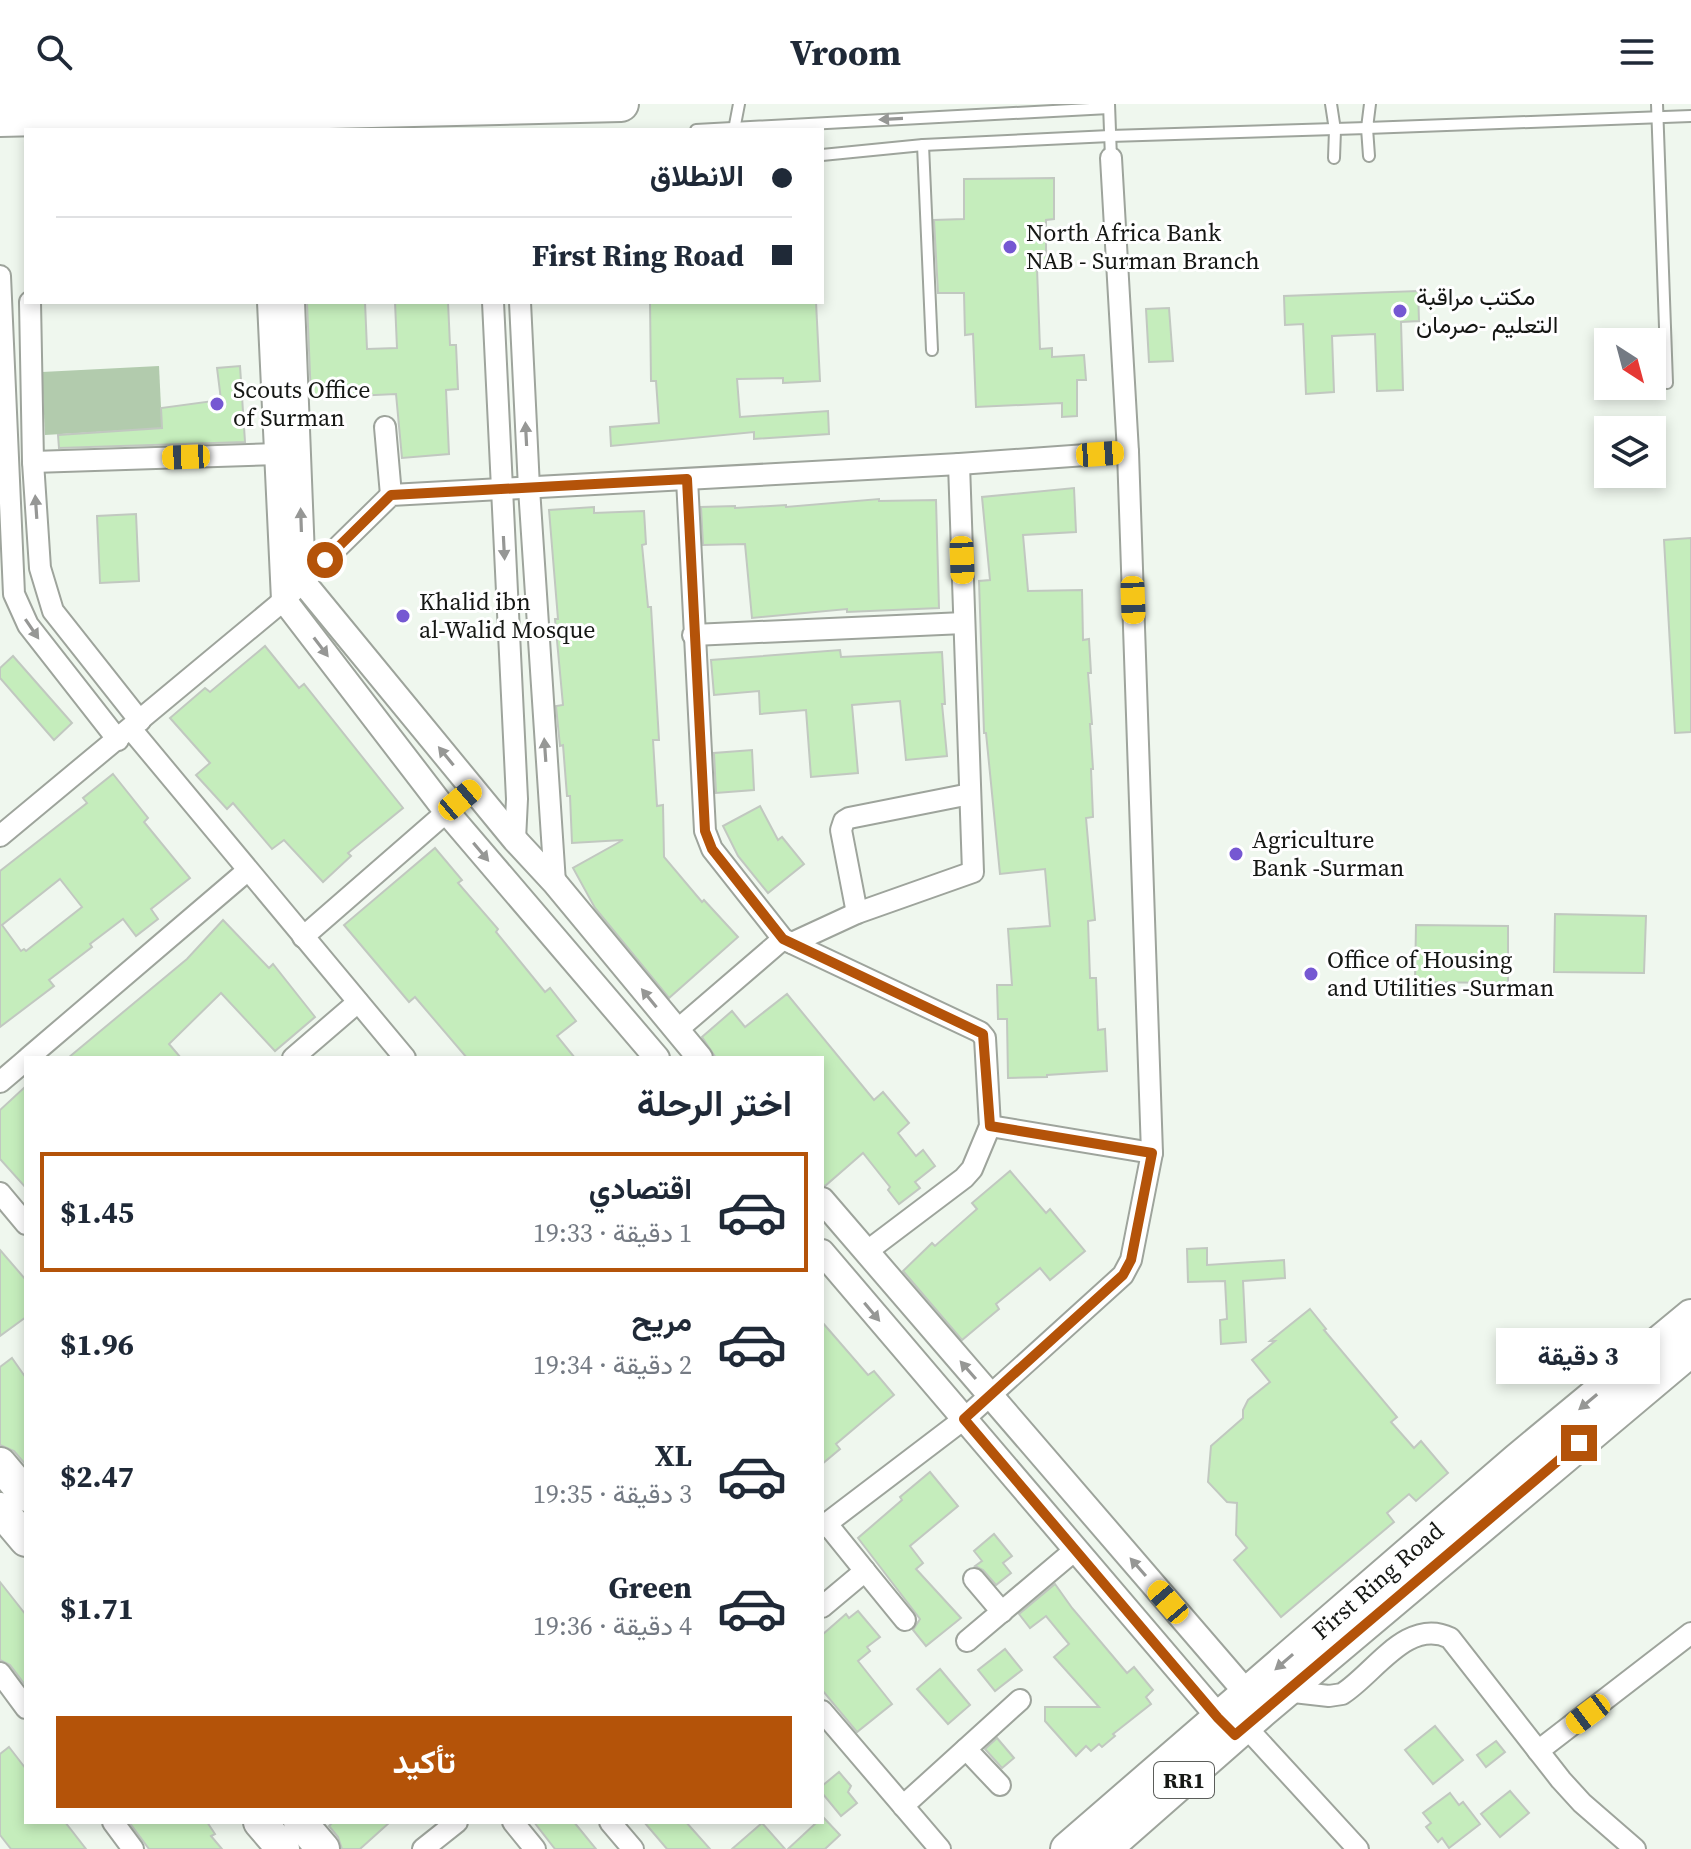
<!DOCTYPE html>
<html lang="ar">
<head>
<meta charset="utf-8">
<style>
  body { margin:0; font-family:"Source Serif 4",Vazirmatn,serif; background:#f2f2f3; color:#1f2937; direction:rtl; height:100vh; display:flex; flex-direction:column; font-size:30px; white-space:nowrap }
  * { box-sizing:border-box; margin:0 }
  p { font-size:26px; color:#747a83 }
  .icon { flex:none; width:44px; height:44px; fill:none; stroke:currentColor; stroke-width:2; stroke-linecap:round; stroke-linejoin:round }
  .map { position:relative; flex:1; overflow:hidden; direction:ltr }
  .drawer { position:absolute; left:24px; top:952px; width:800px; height:768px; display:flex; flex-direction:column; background:#fff; border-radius:0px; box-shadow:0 4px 12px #0003; direction:rtl }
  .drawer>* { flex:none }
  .banner { position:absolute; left:24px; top:24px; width:800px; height:176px; border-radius:0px; box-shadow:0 4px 12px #0003; direction:rtl; display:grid; align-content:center; height:176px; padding:0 32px; background:#fff }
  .needle { width:52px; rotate:144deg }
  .tools { position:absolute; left:1594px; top:224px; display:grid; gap:16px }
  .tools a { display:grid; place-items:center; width:72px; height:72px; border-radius:0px; background:#fff; box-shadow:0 4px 12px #0003; font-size:40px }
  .end { position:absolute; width:36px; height:36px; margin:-18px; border:10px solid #b45309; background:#fff; box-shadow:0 0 0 4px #fff }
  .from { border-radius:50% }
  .bubble { position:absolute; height:56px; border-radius:0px; background:#fff; box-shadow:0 4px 12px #0003; font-size:26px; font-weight:700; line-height:56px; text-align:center; direction:rtl }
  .car { position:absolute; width:24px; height:48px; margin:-24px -12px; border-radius:10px; box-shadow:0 0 6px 2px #0007; background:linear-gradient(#f5c518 24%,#345 0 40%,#f5c518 0 76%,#345 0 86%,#f5c518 0) }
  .banner b { display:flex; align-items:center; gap:28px; height:76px; font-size:30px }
  .banner b+b { border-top:2px solid #e0e1e3 }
  .banner i { width:20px; height:20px; background:#1f2937 }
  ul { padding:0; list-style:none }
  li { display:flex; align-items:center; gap:24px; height:120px; margin:0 16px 12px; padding:0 16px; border:4px solid transparent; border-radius:0px }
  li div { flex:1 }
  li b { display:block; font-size:30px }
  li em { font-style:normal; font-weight:700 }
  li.on { border-color:#b45309 }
  li>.icon { width:72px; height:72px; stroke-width:1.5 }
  h2 { padding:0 32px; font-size:36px; line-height:96px }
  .button { display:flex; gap:16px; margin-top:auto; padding:16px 32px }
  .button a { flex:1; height:92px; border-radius:0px; background:#b45309; color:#fff; font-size:32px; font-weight:700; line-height:92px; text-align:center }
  header { display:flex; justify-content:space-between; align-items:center; height:104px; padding:0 32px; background:#fff; font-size:36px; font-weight:700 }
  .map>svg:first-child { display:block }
</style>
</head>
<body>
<header><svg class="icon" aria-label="menu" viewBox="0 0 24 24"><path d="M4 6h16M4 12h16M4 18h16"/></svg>Vroom<svg class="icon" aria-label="search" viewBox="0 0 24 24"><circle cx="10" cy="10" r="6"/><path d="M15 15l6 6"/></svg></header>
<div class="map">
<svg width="1691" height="1745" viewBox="0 0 1691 1745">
  <rect width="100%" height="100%" fill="#eff7ee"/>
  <polygon fill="#b2cbad" points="159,262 162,324 45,331 42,268"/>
  <g fill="#c5edbc" stroke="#c1c8c0" stroke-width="2" fill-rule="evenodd">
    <polygon points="1054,74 1054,115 1046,116 1046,164 1037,164 1040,245 1052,244 1052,253 1084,251 1086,276 1077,276 1077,312 1062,313 1062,299 976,303 973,230 965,231 964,189 938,189 934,116 964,115 964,75"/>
    <polygon points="1418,187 1419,217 1401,218 1403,286 1377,287 1375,230 1332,232 1334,288 1306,290 1303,220 1285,221 1284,192"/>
    <polygon points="307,198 365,198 367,245 397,244 395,198 448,198 450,241 456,241 458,285 446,286 449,350 402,354 396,290 311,294"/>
    <polygon points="650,198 816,198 820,277 783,279 783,274 737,275 740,313 828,307 829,330 754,335 754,328 611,342 610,323 659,319 656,277 651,277"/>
    <polygon points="1169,204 1173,257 1149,258 1146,205"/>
    <polygon points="240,262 245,338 59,344 58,331 162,324 161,304 221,296 217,264"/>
    <polygon points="1074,384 1076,428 1023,431 1028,487 1082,486 1083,536 1089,535 1091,569 1088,569 1092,620 1090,620 1093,665 1091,665 1093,713 1086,714 1095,816 1088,817 1090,874 1096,874 1098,926 1105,925 1107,967 1047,971 1047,973 1008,974 1007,915 998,915 997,881 1012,881 1008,825 1050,822 1045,765 1000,770 986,629 984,629 979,477 990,476 982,393"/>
    <polygon points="879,395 879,397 936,396 939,504 847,508 847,505 752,514 745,440 703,441 701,403 735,402 735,404 786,401 786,403"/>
    <polygon points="594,403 594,409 644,407 646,440 642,441 648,503 651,503 659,636 653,636 657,702 663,701 664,753 702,798 704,796 738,833 669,894 595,804 573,764 623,736 572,739 570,692 567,692 563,641 560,642 556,602 563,601 555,515 558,515 549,406"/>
    <polygon points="136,410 139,477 100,479 97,412"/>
    <polygon points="1691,434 1691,628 1675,629 1664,436"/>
    <polygon points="265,542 299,584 304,580 403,704 348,749 351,752 323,778 284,736 272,745 233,699 227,705 196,671 210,659 170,614 205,584 210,588"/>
    <polygon points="840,546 841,553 942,548 945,600 942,600 947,652 906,656 900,597 852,601 858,669 811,673 806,606 760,610 759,587 714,591 711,556"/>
    <polygon points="13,552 72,619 54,636 0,574 0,564"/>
    <polygon points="752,646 754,686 716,689 714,649"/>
    <path d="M113,670L148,714L144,718L190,774L151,805L158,815L136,832L123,815L90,840L92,843L49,876L54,882L0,923V767L87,699L83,694ZM60,775L82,803L26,847L24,845L21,847L2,821Z"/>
    <polygon points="760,702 778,736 782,733 804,760 768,789 738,752 723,722"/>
    <polygon points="435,744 462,776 458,779 498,825 496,828 545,888 550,884 576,917 557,932 575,954 467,954 415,893 409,898 344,821"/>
    <polygon points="1555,810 1646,812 1644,869 1554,868"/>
    <polygon points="223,816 269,864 273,860 315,913 275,947 221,889 169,940 181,954 68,954 187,855"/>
    <polygon points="1416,821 1508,822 1508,879 1415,878"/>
    <polygon points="787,890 874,996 883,988 909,1019 898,1029 916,1052 923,1046 935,1062 915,1078 920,1084 899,1100 888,1086 890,1083 863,1049 825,1082 822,1081 822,954 716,954 702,933 732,907 745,923"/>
    <polygon points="26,982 26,1084 0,1055 0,1006"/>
    <polygon points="1010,1067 1046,1109 1050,1105 1085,1147 1050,1176 1040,1164 996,1200 999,1205 962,1236 903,1167 932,1139 935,1142 977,1105 972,1099"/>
    <polygon points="1207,1144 1207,1161 1284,1156 1285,1174 1243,1177 1246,1238 1221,1240 1220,1216 1227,1215 1225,1177 1188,1178 1187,1145"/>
    <polygon points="0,1146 26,1176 26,1213 0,1232"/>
    <polygon points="1310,1205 1326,1225 1324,1226 1397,1313 1391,1318 1414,1344 1421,1337 1448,1369 1416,1397 1409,1390 1387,1409 1394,1418 1281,1513 1234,1456 1247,1444 1236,1431 1237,1399 1227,1398 1208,1378 1211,1342 1243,1314 1243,1306 1248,1296 1270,1278 1252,1256 1275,1237 1270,1237"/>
    <polygon points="822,1218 868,1271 874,1267 894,1291 836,1340 840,1345 822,1360"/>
    <polygon points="12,1254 26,1274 26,1361 14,1347 0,1341 0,1263"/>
    <polygon points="930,1368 958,1402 910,1442 923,1459 916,1465 961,1514 926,1542 913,1526 920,1515 858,1434 902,1396 900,1393"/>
    <polygon points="994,1430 1012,1452 1003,1459 1011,1469 996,1481 983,1466 975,1462 982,1457 974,1447"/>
    <polygon points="0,1478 26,1511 26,1582 10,1561 0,1556"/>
    <polygon points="1055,1480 1072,1504 1127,1569 1134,1563 1153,1586 1146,1593 1151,1600 1113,1630 1115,1632 1102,1643 1099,1640 1091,1647 1086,1642 1076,1652 1045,1617 1045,1603 1099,1603 1054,1553 1069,1540 1046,1512 1030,1524 1019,1510"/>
    <polygon points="858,1507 880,1533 867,1543 870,1547 858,1557 892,1600 857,1628 822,1586 822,1531 846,1510 849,1514"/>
    <polygon points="1005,1545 1022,1566 995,1587 978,1566"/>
    <polygon points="940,1565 970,1601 948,1620 917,1585"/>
    <polygon points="1435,1622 1463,1656 1433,1680 1405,1646"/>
    <polygon points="997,1634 1014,1654 1002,1664 985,1645"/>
    <polygon points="1496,1637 1505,1648 1486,1663 1477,1651"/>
    <polygon points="9,1643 26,1665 26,1718 65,1718 86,1745 11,1745 0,1731 0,1650"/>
    <polygon points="839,1668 851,1682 848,1688 857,1699 841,1712 822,1689 822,1682"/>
    <polygon points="1510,1687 1529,1709 1500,1733 1481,1710"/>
    <polygon points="1450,1689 1459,1701 1463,1698 1480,1720 1449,1744 1442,1734 1438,1738 1426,1723 1431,1719 1423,1709"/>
    <polygon points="823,1713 840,1731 825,1745 788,1745 817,1718 822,1718"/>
    <polygon points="129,1718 207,1718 215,1730 211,1732 222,1745 149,1745"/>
    <polygon points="333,1718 390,1718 360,1745 342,1745 338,1733 329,1722"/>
    <polygon points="534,1718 574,1718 596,1745 555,1745"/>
    <polygon points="644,1718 686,1718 710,1745 667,1745"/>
    <polygon points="762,1719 785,1745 732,1745"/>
  </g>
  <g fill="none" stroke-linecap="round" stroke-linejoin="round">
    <defs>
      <g id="service">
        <polyline points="1109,0 1111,54"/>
        <polyline points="1331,0 1335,26 1334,54"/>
        <polyline points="1370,0 1367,24 1691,12"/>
        <polyline points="1657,0 1667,279"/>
        <polyline points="696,26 1109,4"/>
        <polyline points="734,26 739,0"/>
        <polyline points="923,41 932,246"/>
        <polyline points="822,51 923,41 1110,32 1367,24 1369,52"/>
      </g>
      <g id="minor">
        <polyline points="0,172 14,490 28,521 118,636"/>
        <polyline points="30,198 33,358 40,464 53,507 140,617"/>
        <polyline points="493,198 517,695 515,736"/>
        <polyline points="520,198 529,384 555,779"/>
        <polyline points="385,323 391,391"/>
        <polyline points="33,358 278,350"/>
        <polyline points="687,375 705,727 712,745 783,835 980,928 985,934 990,1022 972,1065 964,1074 866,1148"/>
        <polyline points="693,531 964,519"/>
        <polyline points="131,625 405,954"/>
        <polyline points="0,732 284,496 391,391 959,360 1128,348"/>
        <polyline points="857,809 841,726 844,717 849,714 970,690"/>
        <polyline points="303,833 473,685"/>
        <polyline points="792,839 857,809 973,768 959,360"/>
        <polyline points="676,927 783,835"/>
        <polyline points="28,954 247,767"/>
        <polyline points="293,954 358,898"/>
        <polyline points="0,978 26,956"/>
        <polyline points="990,1022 1152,1049"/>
        <polyline points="0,1089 26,1120"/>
        <polyline points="827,1420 865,1467"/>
        <polyline points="822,1423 964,1315 1123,1171 1131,1156 1152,1049 1128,348 1111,54"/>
        <polyline points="974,1475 1002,1508"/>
        <polyline points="822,1503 865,1467 905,1516"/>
        <polyline points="967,1537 1075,1446"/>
        <polyline points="0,1569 26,1604"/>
        <path d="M1285,1587L1329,1592L1342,1590C1374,1570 1407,1513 1450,1534L1561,1676L1582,1699L1635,1745"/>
        <polyline points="822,1607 940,1745"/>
        <polyline points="1245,1622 1358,1745"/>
        <polyline points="966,1645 1000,1681"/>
        <polyline points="1538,1647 1691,1529"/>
        <polyline points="903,1702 1020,1596"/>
        <polyline points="113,1718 133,1745"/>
        <polyline points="513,1718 535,1745"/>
        <polyline points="610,1718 633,1745"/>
        <polyline points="423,1745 457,1718"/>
      </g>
      <g id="tertiary">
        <polyline points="270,198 284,496 446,707 657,954"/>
        <polyline points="292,198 303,478 515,736 555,779 700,954"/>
        <polyline points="822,1096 1258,1602"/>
        <polyline points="822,1148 1228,1624"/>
      </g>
      <g id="primary">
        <polyline points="0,1360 26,1391"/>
        <polyline points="0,1405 26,1436"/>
        <polyline points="260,1718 283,1745"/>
        <polyline points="300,1718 323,1745"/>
        <polyline points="1067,1745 1517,1356 1691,1212"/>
        <polyline points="1105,1745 1262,1607 1691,1246"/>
      </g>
      <polyline id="trunk" points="0,15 621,0"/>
    </defs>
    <use href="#service" stroke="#9ea49c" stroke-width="14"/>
    <use href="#minor" stroke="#9ea49c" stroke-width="24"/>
    <use href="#tertiary" stroke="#9ea49c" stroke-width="28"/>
    <use href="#primary" stroke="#9ea49c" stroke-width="36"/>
    <use href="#trunk" stroke="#9ea49c" stroke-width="38"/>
    <use href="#service" stroke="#fff" stroke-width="10"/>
    <use href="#minor" stroke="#fff" stroke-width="20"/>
    <use href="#tertiary" stroke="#fff" stroke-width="24"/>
    <use href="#primary" stroke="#fff" stroke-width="32"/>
    <use href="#trunk" stroke="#fff" stroke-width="34"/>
  </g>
  <defs><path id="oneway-solid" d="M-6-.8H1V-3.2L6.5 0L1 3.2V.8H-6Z" transform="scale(2)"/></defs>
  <g fill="#969795">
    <use href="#oneway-solid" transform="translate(891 15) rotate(177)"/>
    <use href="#oneway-solid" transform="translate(526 330) rotate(-93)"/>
    <use href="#oneway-solid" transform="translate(36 403) rotate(-94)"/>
    <use href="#oneway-solid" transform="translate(301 416) rotate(-92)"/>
    <use href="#oneway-solid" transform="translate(504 444) rotate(87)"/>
    <use href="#oneway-solid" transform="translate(32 525) rotate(56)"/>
    <use href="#oneway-solid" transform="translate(321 543) rotate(53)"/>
    <use href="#oneway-solid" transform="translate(545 646) rotate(-94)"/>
    <use href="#oneway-solid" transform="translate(446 652) rotate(-129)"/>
    <use href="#oneway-solid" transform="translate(481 748) rotate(50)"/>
    <use href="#oneway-solid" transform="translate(649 894) rotate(-129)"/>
    <use href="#oneway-solid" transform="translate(872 1208) rotate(50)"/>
    <use href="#oneway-solid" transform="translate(968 1266) rotate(-131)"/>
    <use href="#oneway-solid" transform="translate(1588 1298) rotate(140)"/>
    <use href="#oneway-solid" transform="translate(1138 1463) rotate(-131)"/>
    <use href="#oneway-solid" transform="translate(1284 1558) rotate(139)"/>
  </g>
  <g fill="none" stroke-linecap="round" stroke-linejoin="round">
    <polyline stroke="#b45309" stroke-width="10" points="325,456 391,391 687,375 705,727 712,745 783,835 983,930 990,1022 1152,1049 1131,1156 1123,1171 964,1315 1218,1614 1235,1631 1579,1339"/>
  </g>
  <g fill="#7558d2" stroke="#fff" stroke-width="3">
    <circle cx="1010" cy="143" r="8"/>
    <circle cx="1400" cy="207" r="8"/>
    <circle cx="217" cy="300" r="8"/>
    <circle cx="403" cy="512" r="8"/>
    <circle cx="1236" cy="750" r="8"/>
    <circle cx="1311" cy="870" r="8"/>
  </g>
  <g text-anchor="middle" stroke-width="6" stroke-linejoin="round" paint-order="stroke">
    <rect fill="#fff" stroke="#5b5d5a" stroke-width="2" x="1154" y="1658" width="60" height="36" rx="6"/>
    <g font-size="22" font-weight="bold" fill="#151714">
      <text x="1184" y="1684">RR1</text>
    </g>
    <g font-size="24" fill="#151714" stroke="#fff" text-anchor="start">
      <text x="1026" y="137">North Africa Bank<tspan x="1026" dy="28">NAB - Surman Branch</tspan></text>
      <text x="1416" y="201">مكتب مراقبة<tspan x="1416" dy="28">التعليم -صرمان</tspan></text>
      <text x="233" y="294">Scouts Office<tspan x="233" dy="28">of Surman</tspan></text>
      <text x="419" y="506">Khalid ibn<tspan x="419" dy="28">al-Walid Mosque</tspan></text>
      <text x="1252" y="744">Agriculture<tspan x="1252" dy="28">Bank -Surman</tspan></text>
      <text x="1327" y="864">Office of Housing<tspan x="1327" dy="28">and Utilities -Surman</tspan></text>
    </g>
    <g font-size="24" fill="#151714" stroke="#fff">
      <text transform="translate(1378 1477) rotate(-41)" y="8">First Ring Road</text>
    </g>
  </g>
</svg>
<div class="tools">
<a><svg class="needle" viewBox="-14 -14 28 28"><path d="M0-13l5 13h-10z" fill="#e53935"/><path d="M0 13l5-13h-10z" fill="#747a83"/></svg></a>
<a><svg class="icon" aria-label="layers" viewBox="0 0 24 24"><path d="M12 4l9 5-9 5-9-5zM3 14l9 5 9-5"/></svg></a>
</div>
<i class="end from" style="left:325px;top:456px"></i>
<i class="end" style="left:1579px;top:1339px"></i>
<div class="bubble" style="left:1496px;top:1224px;width:164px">3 دقيقة</div>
<i class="car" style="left:1100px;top:350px;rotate:86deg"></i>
<i class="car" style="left:186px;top:353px;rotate:268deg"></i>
<i class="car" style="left:962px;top:456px;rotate:178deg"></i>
<i class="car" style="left:1133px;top:496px;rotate:178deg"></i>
<i class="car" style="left:460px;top:696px;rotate:50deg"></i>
<i class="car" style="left:1168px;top:1498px;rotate:319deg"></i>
<i class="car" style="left:1588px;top:1610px;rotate:233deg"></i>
<div class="banner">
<b><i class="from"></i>الانطلاق</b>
<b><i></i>First Ring Road</b>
</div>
<section class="drawer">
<h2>اختر الرحلة</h2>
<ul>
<li class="on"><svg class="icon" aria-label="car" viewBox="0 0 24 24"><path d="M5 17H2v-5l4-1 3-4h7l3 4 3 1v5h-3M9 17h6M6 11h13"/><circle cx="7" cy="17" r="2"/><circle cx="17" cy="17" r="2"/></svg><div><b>اقتصادي</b><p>1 دقيقة · 19:33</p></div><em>$1.45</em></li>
<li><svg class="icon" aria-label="car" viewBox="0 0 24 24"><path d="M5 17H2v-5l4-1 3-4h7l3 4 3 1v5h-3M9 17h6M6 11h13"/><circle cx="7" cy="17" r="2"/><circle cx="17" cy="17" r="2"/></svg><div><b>مريح</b><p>2 دقيقة · 19:34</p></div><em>$1.96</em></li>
<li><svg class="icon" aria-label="car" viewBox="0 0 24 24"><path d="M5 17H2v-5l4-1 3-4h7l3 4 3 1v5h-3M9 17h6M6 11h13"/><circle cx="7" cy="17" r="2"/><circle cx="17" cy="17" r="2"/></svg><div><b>XL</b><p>3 دقيقة · 19:35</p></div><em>$2.47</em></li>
<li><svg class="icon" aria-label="car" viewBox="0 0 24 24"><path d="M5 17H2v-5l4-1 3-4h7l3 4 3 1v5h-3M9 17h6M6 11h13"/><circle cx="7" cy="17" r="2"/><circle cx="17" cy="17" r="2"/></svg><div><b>Green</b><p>4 دقيقة · 19:36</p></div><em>$1.71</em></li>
</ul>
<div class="button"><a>تأكيد</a></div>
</section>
</div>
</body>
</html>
